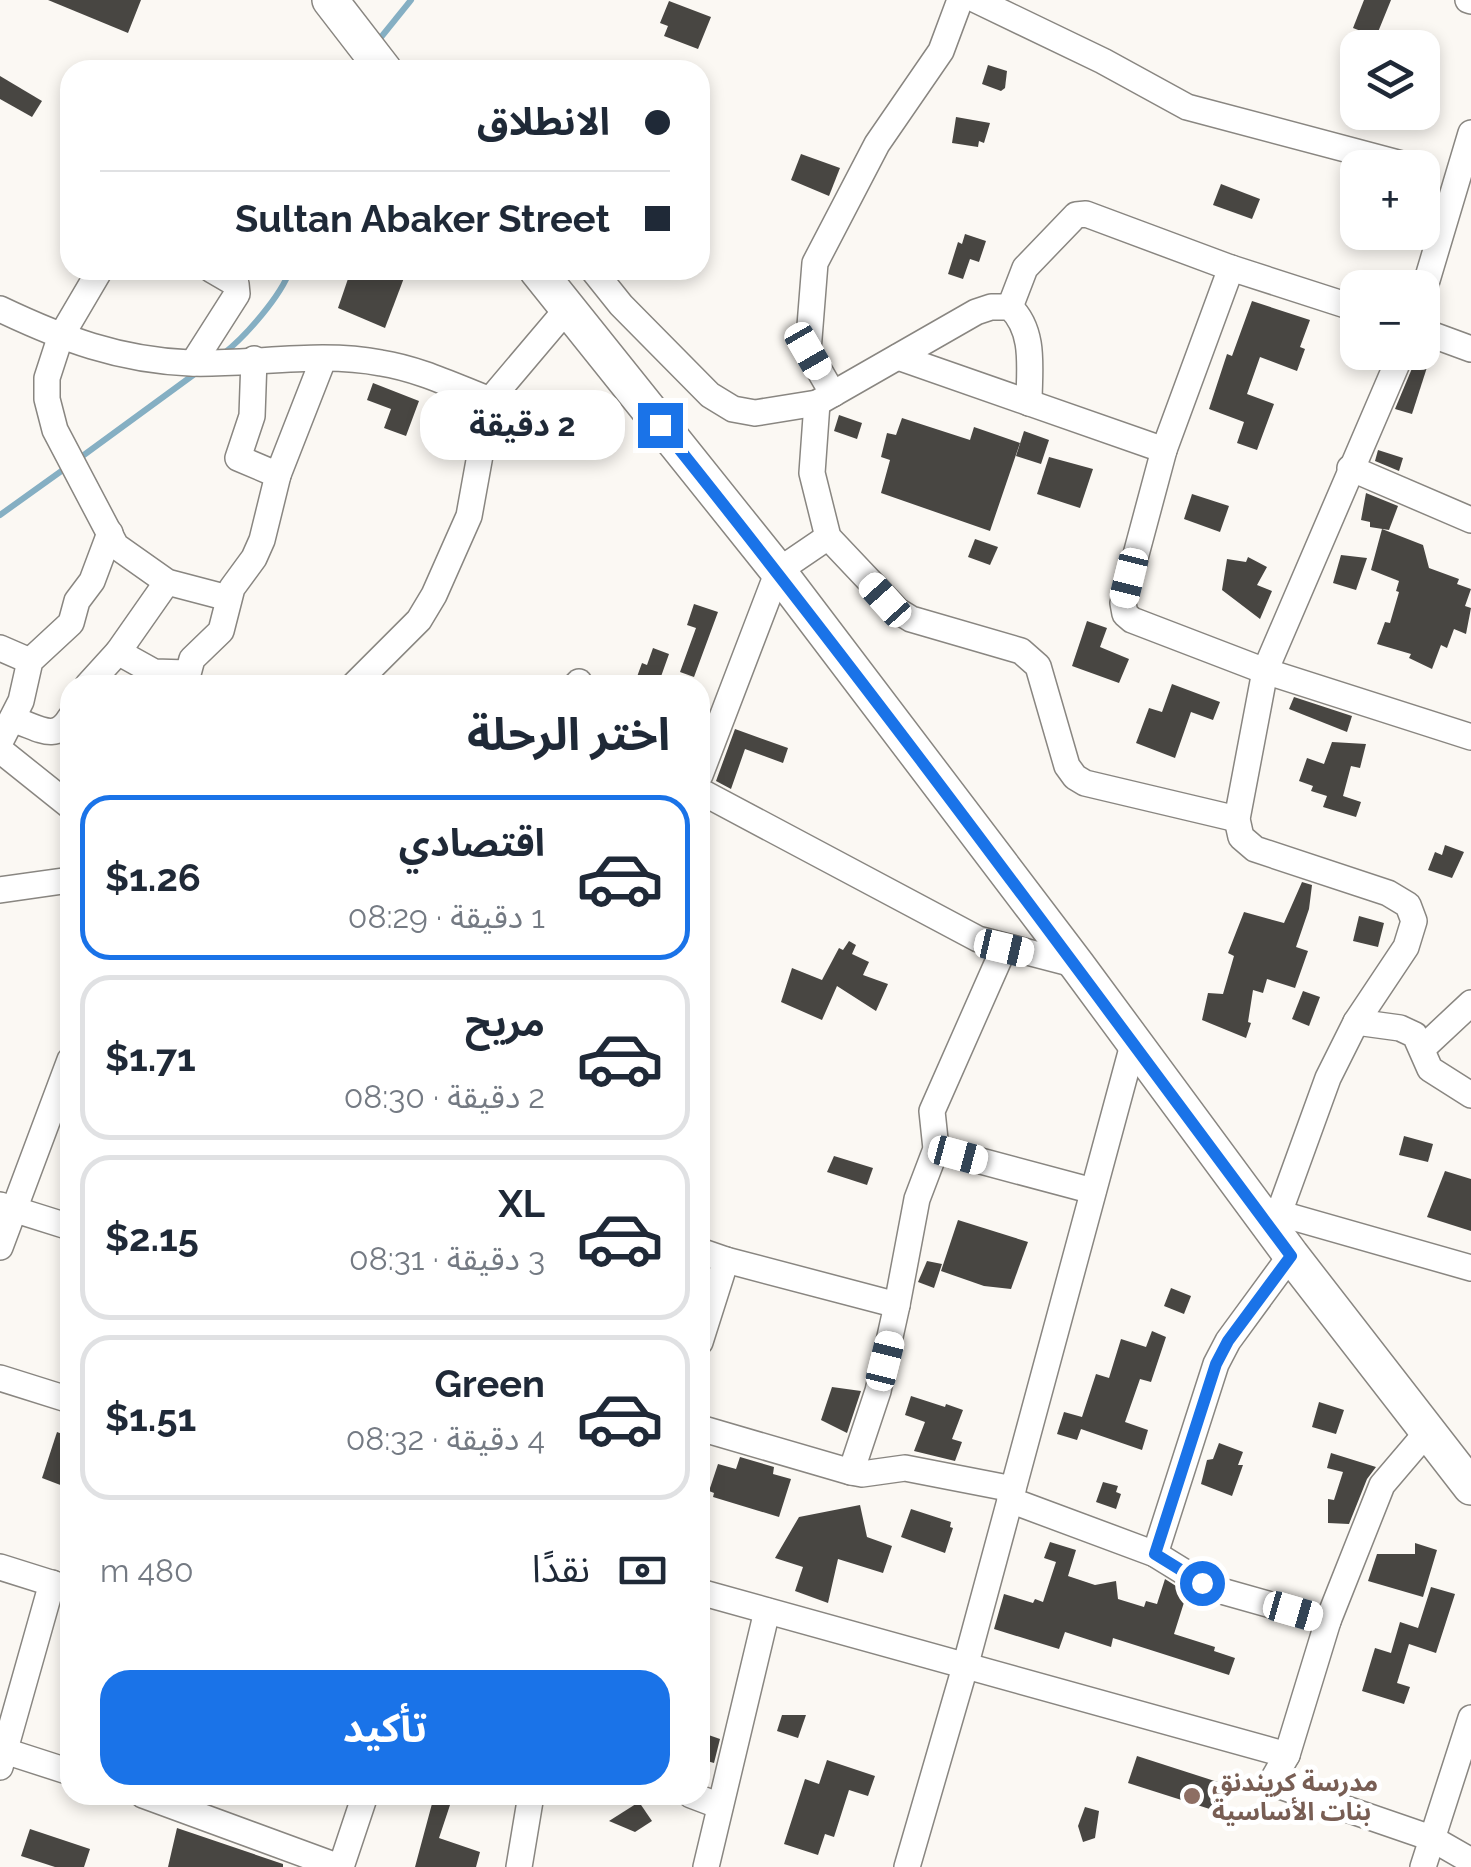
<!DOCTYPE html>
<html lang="ar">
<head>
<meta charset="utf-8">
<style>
  body { margin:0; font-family:Raleway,"Noto Sans Arabic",sans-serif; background:#f2f2f3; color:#1f2937; direction:rtl; height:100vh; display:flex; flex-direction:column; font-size:38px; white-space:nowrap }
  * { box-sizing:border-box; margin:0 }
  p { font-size:32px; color:#747a83 }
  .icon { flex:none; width:55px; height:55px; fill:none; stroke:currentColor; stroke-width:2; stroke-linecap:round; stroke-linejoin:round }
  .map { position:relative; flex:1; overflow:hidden; direction:ltr }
  .panel { position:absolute; left:60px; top:675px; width:650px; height:1130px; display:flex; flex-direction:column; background:#fff; border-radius:30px; box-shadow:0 5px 15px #0003; direction:rtl }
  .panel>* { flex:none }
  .top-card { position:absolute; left:60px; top:60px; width:650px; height:220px; border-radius:30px; box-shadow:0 5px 15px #0003; direction:rtl; display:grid; align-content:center; height:220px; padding:0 40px; background:#fff }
  .buttons { position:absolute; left:1340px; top:30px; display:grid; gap:20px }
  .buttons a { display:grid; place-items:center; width:100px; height:100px; border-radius:20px; background:#fff; box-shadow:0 5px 15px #0003; font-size:50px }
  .end { position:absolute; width:45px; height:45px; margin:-22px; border:12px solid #1a73e8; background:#fff; box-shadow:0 0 0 5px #fff }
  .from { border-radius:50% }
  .bubble { position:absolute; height:70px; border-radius:30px; background:#fff; box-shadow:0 5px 15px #0003; font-size:32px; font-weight:700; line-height:70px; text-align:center; direction:rtl }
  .car { position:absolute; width:30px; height:60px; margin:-30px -15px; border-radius:12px; box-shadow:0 0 8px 2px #0007; background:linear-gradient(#fff 24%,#345 0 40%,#fff 0 76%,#345 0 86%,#fff 0) }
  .top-card b { display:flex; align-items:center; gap:35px; height:95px; font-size:38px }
  .top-card b+b { border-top:2px solid #e0e1e3 }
  .top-card i { width:25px; height:25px; background:#1f2937 }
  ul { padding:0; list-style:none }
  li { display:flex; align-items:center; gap:30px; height:165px; margin:0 20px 15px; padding:0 20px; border:5px solid #e0e1e3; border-radius:30px }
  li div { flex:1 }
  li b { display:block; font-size:38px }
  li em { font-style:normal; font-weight:700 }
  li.on { border-color:#1a73e8 }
  li>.icon { width:90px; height:90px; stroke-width:1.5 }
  h2 { padding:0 40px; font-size:45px; line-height:120px }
  .pay { display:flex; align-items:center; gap:25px; height:110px; padding:0 40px; font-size:38px }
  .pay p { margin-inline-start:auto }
  .button { display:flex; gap:20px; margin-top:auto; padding:20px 40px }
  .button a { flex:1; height:115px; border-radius:30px; background:#1a73e8; color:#fff; font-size:40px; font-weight:700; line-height:115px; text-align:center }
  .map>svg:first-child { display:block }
</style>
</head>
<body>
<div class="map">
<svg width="1471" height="1867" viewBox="0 0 1471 1867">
  <rect width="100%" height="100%" fill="#fbf8f3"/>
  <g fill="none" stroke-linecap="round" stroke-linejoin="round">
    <g stroke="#85afc3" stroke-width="6">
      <polyline points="382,36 411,0"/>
      <polyline points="354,70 357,66"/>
      <path d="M223,354C245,337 281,296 290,270"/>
      <polyline points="77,460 196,373"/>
      <polyline points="0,515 67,467"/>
    </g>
  </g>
  <g fill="#484642">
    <polygon points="48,0 141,0 128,33"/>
    <polygon points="1364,0 1391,0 1376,37 1353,28"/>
    <polygon points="669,1 711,17 698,49 664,36 668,26 660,23"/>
    <polygon points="988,65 1007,71 1005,88 1001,91 982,84"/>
    <polygon points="0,76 42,101 32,117 0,99"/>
    <polygon points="956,117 990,123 984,143 979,141 978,147 952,143"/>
    <polygon points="801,154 840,168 829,196 791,180"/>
    <polygon points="1221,184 1260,199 1252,219 1213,205"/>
    <polygon points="965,234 986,241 979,262 970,259 963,279 948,274 958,242 962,244"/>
    <polygon points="351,270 407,270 385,328 338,308"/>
    <polygon points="1252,301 1310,320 1300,347 1305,349 1297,371 1260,357 1247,394 1274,404 1257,450 1237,443 1244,422 1209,409 1227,354 1232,356"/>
    <polygon points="1418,354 1430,358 1412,414 1395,409"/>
    <polygon points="373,383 419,401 406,436 384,428 391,409 367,400"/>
    <polygon points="839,415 862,423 857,439 834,431"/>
    <polygon points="902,418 970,440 974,427 1020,443 990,531 881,493 890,460 881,457 887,433 896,435"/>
    <polygon points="1024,431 1049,440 1041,464 1016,456"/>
    <polygon points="1378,450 1403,458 1399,471 1375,461"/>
    <polygon points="1049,457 1093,469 1080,508 1037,494"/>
    <polygon points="1366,493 1398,506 1389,530 1370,527 1370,522 1361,520"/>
    <polygon points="1192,494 1229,506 1220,532 1184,519"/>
    <polygon points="1382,529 1423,545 1429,568 1459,579 1457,584 1471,589 1465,606 1471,608 1466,634 1454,629 1447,648 1441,645 1432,669 1409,658 1411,654 1377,644 1385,622 1390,623 1399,592 1396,591 1399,581 1371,570"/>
    <polygon points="975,539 998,547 990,565 968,557"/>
    <polygon points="1341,555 1367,558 1356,590 1333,583"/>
    <polygon points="1248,557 1267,567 1257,585 1272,591 1260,619 1222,590 1227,559 1246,562"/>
    <polygon points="694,604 718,612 694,677 680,672 696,628 687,625"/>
    <polygon points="1087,621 1107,628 1100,647 1129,659 1119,683 1072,666"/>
    <polygon points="653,648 669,654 658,685 634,685 642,663 647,665"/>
    <polygon points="1172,684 1220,702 1213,720 1191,712 1175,758 1136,743 1149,708 1162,712"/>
    <polygon points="1294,697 1352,716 1347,732 1289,709"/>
    <polygon points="735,729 788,748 783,763 745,749 731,789 716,781"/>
    <polygon points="1332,742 1366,744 1360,768 1351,766 1343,796 1361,802 1356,817 1323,807 1327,796 1311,791 1313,786 1299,781 1307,758 1324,764"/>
    <polygon points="1445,845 1464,852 1452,878 1428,870 1435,852 1442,855"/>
    <polygon points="1302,882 1312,885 1309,909 1296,947 1308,951 1295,988 1267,979 1263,993 1253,990 1248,1022 1251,1023 1246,1038 1202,1020 1208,993 1223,994 1234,956 1228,953 1244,912 1284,923"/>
    <polygon points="1359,916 1384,923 1378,947 1353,941"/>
    <polygon points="849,941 856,945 852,954 869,962 863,975 888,984 876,1011 837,986 822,1020 781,1002 792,968 822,980 839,948 843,950"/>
    <polygon points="1303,991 1320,997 1309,1026 1292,1019"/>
    <polygon points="1404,1136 1433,1144 1428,1162 1399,1155"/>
    <polygon points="834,1156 873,1168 867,1185 827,1172"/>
    <polygon points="1445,1171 1471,1179 1471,1231 1427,1217"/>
    <polygon points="958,1220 1028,1242 1011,1289 984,1286 941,1271"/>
    <polygon points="927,1261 942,1264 934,1288 918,1282"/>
    <polygon points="1171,1288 1191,1296 1184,1314 1164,1306"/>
    <polygon points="1152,1331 1166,1337 1151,1382 1140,1379 1125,1422 1148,1430 1142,1450 1081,1429 1077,1440 1057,1434 1064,1412 1082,1417 1096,1374 1109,1378 1121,1339 1146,1347"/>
    <polygon points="832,1387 861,1391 847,1433 821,1420"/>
    <polygon points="911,1396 945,1407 946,1404 963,1410 952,1439 962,1442 955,1461 914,1451 925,1422 905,1415"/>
    <polygon points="1319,1402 1344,1410 1336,1434 1312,1427"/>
    <polygon points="57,1432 70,1437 70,1465 63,1486 42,1478"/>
    <polygon points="1219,1443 1243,1452 1238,1465 1243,1465 1232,1496 1201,1484 1207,1460 1213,1459"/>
    <polygon points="1331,1453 1376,1467 1367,1479 1349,1524 1328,1523 1328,1499 1334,1500 1343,1472 1327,1468"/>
    <polygon points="740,1457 774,1467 773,1474 791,1479 779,1517 713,1497 714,1493 709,1491 718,1464 736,1469"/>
    <polygon points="1103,1482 1118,1486 1116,1492 1121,1494 1116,1509 1096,1502"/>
    <polygon points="860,1505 867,1537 892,1546 883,1573 838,1559 828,1603 795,1591 803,1567 775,1558 799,1517"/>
    <polygon points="911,1509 951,1522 950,1527 953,1528 945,1553 901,1537"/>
    <polygon points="1050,1542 1076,1550 1068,1576 1095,1585 1116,1581 1118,1599 1144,1607 1146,1601 1157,1604 1165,1579 1187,1593 1174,1634 1215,1647 1214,1651 1235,1658 1229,1675 1113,1638 1111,1647 1065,1632 1059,1649 994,1629 1004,1594 1033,1603 1035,1599 1043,1602 1056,1562 1044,1558"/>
    <polygon points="1415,1543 1437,1550 1423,1597 1368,1581 1377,1554 1415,1554"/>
    <polygon points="1431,1587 1455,1594 1436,1653 1409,1644 1397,1683 1410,1687 1404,1704 1362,1691 1375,1648 1391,1653 1400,1622 1418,1628"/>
    <polygon points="782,1715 806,1715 798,1738 777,1731"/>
    <polygon points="700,1732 720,1739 714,1763 700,1759"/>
    <polygon points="1137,1756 1224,1784 1216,1811 1128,1783"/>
    <polygon points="827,1760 875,1776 868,1796 849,1790 834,1837 825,1834 818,1855 784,1844 805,1779 819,1784"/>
    <polygon points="433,1800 450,1805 439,1838 480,1852 476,1867 415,1867"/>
    <polygon points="639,1802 652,1821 635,1832 609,1821"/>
    <polygon points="1085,1807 1099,1811 1095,1838 1083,1842 1078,1826"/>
    <polygon points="177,1828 277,1862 283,1864 283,1867 168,1867"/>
    <polygon points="30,1829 90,1849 84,1867 55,1867 21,1856"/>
  </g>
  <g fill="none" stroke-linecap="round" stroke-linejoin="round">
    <defs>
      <g id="minor">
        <polyline points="976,0 1103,61 1187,107 1417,168"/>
        <polyline points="1468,0 1471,1"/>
        <polyline points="100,270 60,338 47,378 47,399 55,430 116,546 167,582 228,598"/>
        <path d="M593,270L621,305L710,395L733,409L755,413L817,403L976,312L991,307H1010C1036,332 1029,370 1029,403"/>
        <polyline points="1422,297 1471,133"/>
        <polyline points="1010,307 1025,268 1076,215 1086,214 1231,268"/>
        <path d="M0,309C63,339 119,360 190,363C253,365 319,351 381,363C419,369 454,386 490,400"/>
        <polyline points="1358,309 1231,268 1164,450 1123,603 1125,614 1132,620 1265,671 1471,737"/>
        <polyline points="1422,331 1471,349"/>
        <polyline points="898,357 1164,450"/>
        <polyline points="254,359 252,416 238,458 278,475"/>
        <polyline points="193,363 237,294 236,284 212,270"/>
        <polyline points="833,394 808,351 815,263 877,144 941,51 960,0"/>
        <polyline points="817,403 812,473 828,537 898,611 911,619 1021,651 1038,666 1067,766 1075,777 1085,783 1237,819"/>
        <polyline points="1350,468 1471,520"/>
        <polyline points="0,648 30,661"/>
        <polyline points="118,652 154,672 187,673"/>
        <polyline points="88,685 118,652 167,582"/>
        <polyline points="185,685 192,659 221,631 232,588 254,558 262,540 278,475 323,360"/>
        <polyline points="354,685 419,620 434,595 469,516 490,400 567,309"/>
        <polyline points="576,685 579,682"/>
        <path d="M14,720C38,727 55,743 70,718"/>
        <polyline points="0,742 21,701 30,661 71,623 77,601 92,581 110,533"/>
        <polyline points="0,750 70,806"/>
        <polyline points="700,775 778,571 828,537"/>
        <polyline points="700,791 978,939 1077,965"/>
        <polyline points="0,890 70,880"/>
        <polyline points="1356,1022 1400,1028 1415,1035 1430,1069 1471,1095"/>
        <polyline points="1423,1048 1471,1003"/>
        <polyline points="936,1149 1093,1191"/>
        <polyline points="0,1205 70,1227"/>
        <polyline points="1264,1209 1471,1268"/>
        <polyline points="1279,1213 1328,1078 1356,1022 1406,947 1414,921 1408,905 1388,893 1255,849 1241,837 1237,819 1265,671 1402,352"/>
        <polyline points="0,1247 70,1060"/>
        <polyline points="700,1251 726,1260 700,1342"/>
        <polyline points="726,1260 897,1305 878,1391 851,1472"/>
        <polyline points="897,1305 917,1199 936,1149 932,1111 1004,948"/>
        <polyline points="0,1378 70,1400"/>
        <polyline points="700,1428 851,1472 862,1474 905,1468 1013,1489"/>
        <polyline points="1428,1431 1382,1485 1328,1621 1287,1755 1271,1783 1431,1838 1471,1861"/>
        <polyline points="1010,1500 1155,1554 1202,1583 1225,1592 1328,1621"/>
        <polyline points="1155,1554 1216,1364 1228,1341 1291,1255"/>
        <polyline points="0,1567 70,1589"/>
        <polyline points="700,1592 1287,1755"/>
        <polyline points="5,1751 70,1772"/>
        <polyline points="0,1767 52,1583"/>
        <polyline points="143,1795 339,1867"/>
        <polyline points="691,1795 720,1806"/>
        <polyline points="341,1867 365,1795"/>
        <polyline points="519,1867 531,1795"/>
        <polyline points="706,1867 767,1611"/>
        <polyline points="907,1867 965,1667 1134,1041"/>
        <polyline points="1423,1867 1471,1718"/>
      </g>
      <g id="highway">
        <polyline points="330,0 384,70"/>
        <polyline points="537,270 778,571 1077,965 1291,1255 1471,1487"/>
      </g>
    </defs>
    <use href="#minor" stroke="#898681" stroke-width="28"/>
    <use href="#highway" stroke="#898681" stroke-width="38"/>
    <use href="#minor" stroke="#fff" stroke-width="25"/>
    <use href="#highway" stroke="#fff" stroke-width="35"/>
  </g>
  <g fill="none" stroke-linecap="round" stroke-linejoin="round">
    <path stroke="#1a73e8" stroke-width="12" d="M660,425C878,696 1083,977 1291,1256L1228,1341L1216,1364L1155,1554L1202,1583"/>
  </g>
  <circle fill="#8d6e63" stroke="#fff" stroke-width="4" cx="1192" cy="1796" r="10"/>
  <g text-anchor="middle" stroke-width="10" stroke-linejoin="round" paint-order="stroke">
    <g font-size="25" font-weight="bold" fill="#785e54" stroke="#fff" text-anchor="start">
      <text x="1212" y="1791">مدرسة كريندنق<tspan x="1212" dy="29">بنات الأساسية</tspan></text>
    </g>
  </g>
</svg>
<div class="buttons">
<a><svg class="icon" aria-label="layers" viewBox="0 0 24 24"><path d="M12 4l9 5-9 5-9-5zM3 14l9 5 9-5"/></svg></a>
<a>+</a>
<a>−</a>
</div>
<i class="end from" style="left:1202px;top:1583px"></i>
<i class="end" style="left:660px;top:425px"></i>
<div class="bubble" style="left:420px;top:390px;width:205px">2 دقيقة</div>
<i class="car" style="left:808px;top:351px;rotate:150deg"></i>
<i class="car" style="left:1129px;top:578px;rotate:194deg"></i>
<i class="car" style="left:885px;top:600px;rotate:318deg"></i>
<i class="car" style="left:1004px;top:948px;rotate:103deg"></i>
<i class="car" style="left:958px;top:1155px;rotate:105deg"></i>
<i class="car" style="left:885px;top:1361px;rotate:14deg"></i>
<i class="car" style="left:1293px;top:1611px;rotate:106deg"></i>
<div class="top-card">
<b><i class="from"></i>الانطلاق</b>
<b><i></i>Sultan Abaker Street</b>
</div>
<section class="panel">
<h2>اختر الرحلة</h2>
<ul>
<li class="on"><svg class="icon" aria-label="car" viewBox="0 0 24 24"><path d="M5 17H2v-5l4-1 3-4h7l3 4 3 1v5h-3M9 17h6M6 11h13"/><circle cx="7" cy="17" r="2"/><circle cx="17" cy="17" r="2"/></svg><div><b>اقتصادي</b><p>1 دقيقة · 08:29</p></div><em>$1.26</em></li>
<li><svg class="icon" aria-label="car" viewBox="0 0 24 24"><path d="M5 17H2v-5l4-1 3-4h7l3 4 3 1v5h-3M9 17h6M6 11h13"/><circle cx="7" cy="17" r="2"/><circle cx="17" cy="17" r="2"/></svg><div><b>مريح</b><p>2 دقيقة · 08:30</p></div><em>$1.71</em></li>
<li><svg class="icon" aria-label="car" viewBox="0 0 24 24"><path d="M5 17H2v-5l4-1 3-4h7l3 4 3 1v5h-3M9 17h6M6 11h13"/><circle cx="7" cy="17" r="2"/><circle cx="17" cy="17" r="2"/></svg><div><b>XL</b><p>3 دقيقة · 08:31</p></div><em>$2.15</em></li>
<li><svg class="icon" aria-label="car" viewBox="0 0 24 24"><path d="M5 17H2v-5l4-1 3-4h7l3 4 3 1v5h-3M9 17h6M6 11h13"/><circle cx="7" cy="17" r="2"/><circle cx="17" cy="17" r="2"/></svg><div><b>Green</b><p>4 دقيقة · 08:32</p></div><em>$1.51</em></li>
</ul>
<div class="pay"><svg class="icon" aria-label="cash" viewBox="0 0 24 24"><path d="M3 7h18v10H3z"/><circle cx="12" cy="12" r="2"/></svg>نقدًا<p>480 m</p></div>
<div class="button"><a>تأكيد</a></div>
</section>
</div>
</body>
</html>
